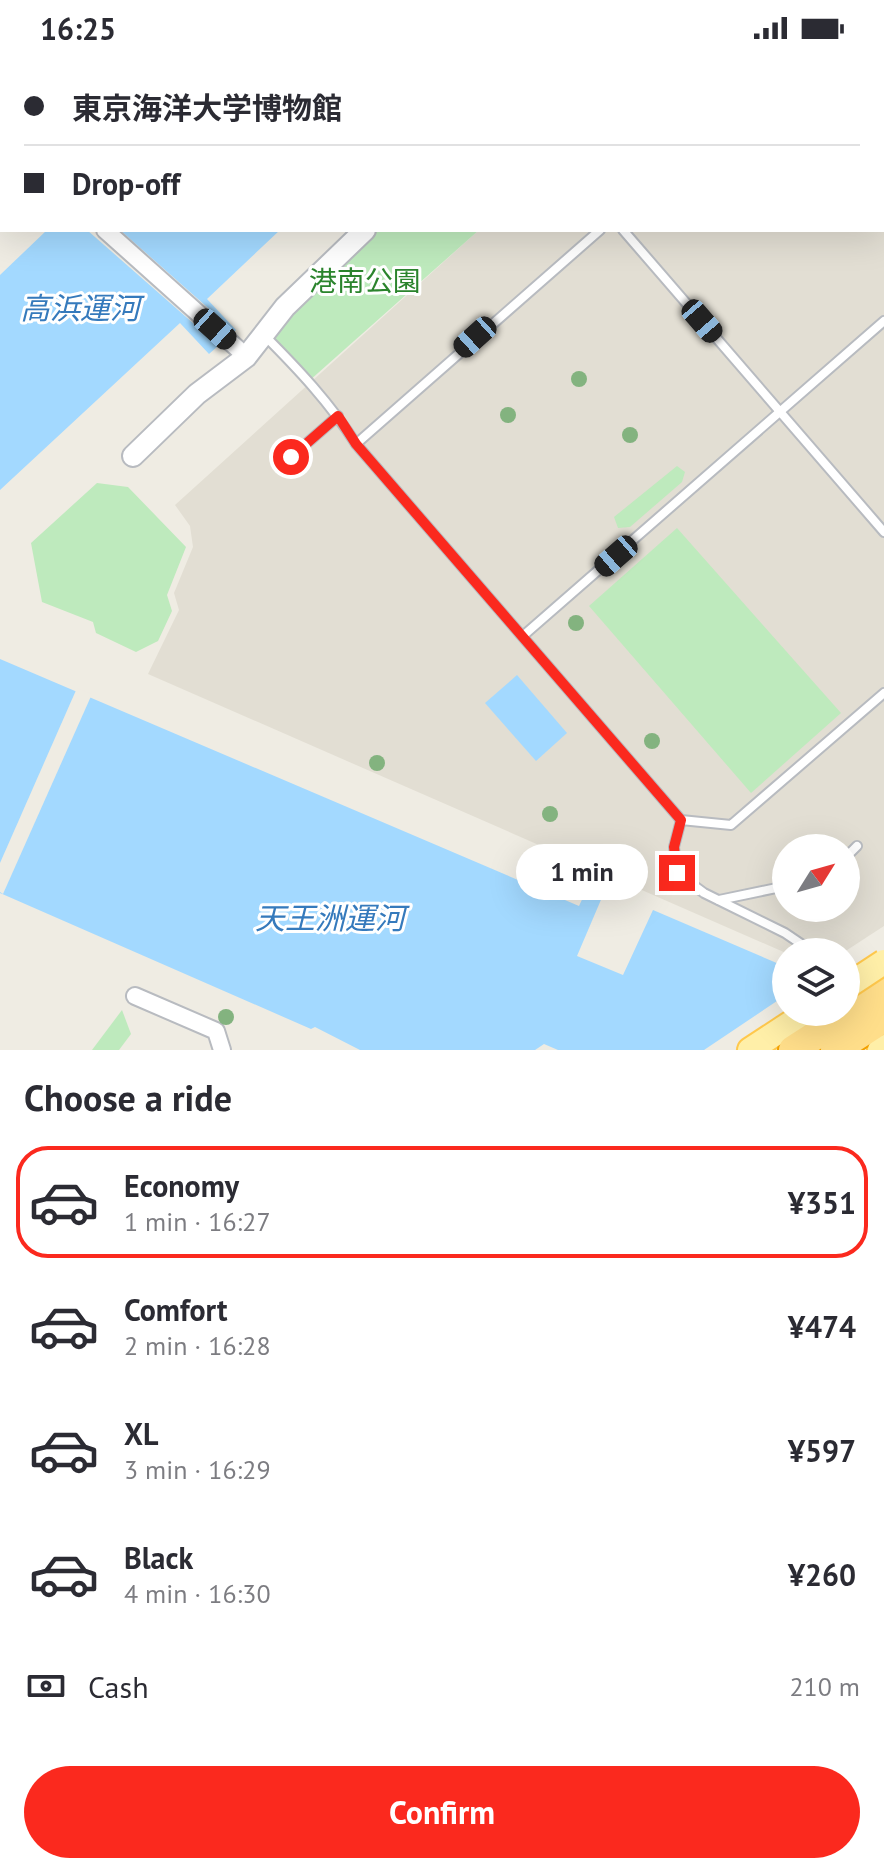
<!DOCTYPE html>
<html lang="en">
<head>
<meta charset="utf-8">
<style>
  body { margin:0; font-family:"PT Sans","Noto Sans JP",sans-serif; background:#f2f2f3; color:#2b2b33; height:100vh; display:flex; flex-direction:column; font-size:30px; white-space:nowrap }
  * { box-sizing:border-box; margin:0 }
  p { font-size:26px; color:#7c7c81 }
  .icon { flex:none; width:44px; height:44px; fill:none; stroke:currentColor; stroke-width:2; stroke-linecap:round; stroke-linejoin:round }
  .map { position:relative; height:994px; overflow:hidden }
  .details { display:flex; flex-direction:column; background:#fff; flex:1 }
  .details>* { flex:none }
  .top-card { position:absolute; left:0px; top:0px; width:884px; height:176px; box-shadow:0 8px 32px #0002; display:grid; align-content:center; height:176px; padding:0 24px; background:#fff }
  .needle { width:52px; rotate:53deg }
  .buttons { position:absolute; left:772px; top:778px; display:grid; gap:16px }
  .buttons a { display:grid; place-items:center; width:88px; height:88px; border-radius:50%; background:#fff; box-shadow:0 8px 32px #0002; font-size:40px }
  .end { position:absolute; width:36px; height:36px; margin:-18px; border:10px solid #fb291e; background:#fff; box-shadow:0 0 0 4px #fff }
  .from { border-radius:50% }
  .bubble { position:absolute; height:56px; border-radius:28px; background:#fff; box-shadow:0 8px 32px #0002; font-size:26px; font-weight:700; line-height:56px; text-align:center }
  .car { position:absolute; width:24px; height:48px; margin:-24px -12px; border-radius:10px; box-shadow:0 0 6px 2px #0007; background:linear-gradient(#222 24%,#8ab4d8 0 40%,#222 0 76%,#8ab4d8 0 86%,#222 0) }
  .top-card b { display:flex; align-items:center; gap:28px; height:76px; font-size:30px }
  .top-card b+b { border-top:2px solid #e1e1e2 }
  .top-card i { width:20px; height:20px; background:#2b2b33 }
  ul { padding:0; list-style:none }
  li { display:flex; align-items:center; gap:24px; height:112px; margin:0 16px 12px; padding:0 8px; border:4px solid transparent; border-radius:32px }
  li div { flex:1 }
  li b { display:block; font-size:30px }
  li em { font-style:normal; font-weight:700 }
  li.active { border-color:#fb291e }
  li>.icon { width:72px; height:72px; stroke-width:1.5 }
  h2 { padding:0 24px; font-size:36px; line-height:96px }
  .pay { display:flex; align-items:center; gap:20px; height:88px; padding:0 24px; font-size:30px }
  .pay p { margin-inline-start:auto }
  .action { display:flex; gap:16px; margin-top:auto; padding:16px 24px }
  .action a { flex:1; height:92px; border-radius:48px; background:#fb291e; color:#fff; font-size:32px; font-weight:700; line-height:92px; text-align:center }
  .status { display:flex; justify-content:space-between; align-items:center; height:56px; padding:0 40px; background:#fff; direction:ltr }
  .status svg { height:22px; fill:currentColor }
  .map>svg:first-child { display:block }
</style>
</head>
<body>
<div class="status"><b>16:25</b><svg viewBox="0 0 49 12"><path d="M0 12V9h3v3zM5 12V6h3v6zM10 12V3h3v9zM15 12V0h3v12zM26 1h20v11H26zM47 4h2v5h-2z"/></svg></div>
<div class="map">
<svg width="884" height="994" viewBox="0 0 884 994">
  <rect width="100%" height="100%" fill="#efece3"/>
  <path fill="#e2ded3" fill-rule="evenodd" d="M661,0H884V870L844,896L786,897L148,618L179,554L174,537L193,491L190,470L175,449L479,174H882V2ZM786,792H846V852H786Z"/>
  <g fill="#beeabd">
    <polygon points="365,174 479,174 309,325 264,278"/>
    <polygon points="677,410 685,416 682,426 630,471 618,472 614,461"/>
    <polygon points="97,427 128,431 186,491 167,539 172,555 158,585 136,596 96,577 93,566 42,546 31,487"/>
    <polygon points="677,472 841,657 751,737 589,550"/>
    <polygon points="122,954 131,978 119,994 92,994"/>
  </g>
  <g fill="#a3d9ff">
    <polygon points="229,0 463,0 227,2"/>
    <polygon points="47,174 280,174 207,243 236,274 209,298 180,267 0,434 0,219"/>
    <polygon points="0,603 579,850 593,820 614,829 612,834 606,832 577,900 623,919 653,854 786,911 786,956 884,994 558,994 544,988 535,994 360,994 315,971 311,973 0,837"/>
    <polygon points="517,619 567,677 536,705 485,647"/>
  </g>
  <g fill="#efece3">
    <polygon points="87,174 120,174 233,274 218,289"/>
    <polygon points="77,632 92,638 3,838 0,836 0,807"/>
    <polygon points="846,923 884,940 884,994 704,994 786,939 786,956 846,956"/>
  </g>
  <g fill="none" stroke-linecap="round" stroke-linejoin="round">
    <defs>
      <g id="service">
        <polyline points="722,2 724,0"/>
        <polyline points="623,174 884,476"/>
        <path d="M264,279C298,313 330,347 356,388L681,764L731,769L884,637"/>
        <polyline points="356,388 600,174"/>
        <polyline points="291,401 338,360"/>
        <polyline points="524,579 884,265"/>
        <polyline points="681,764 674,791 677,817 704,837 785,877 813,896"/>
        <polyline points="846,801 857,790"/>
        <polyline points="719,844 786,830"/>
      </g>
      <g id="minor">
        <polyline points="0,79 2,81"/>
        <polyline points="105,174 238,293"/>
        <polyline points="135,940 216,975 222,994"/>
      </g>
      <g id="tertiary">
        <polyline points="545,2 547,0"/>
        <polyline points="133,400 197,338 246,301 285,251 365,174"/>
      </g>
      <g id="primary">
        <polyline points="750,994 808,956"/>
        <polyline points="880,994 884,991"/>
      </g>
      <g id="motorway">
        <polyline points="793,994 884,935"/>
        <polyline points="835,994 884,962"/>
      </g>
    </defs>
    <use href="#service" stroke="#b8bbc0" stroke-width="12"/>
    <use href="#minor" stroke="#b8bbc0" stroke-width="20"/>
    <use href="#tertiary" stroke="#b8bbc0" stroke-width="24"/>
    <use href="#primary" stroke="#ffc84c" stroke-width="28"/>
    <use href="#motorway" stroke="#f2a000" stroke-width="32"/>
    <use href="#service" stroke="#fff" stroke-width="8"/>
    <use href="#minor" stroke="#fff" stroke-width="16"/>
    <use href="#tertiary" stroke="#fff" stroke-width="20"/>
    <use href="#primary" stroke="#ffefa8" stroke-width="24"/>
    <use href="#motorway" stroke="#ffde8a" stroke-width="28"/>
    <defs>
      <polyline id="primary-bridge" points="846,931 884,906"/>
    </defs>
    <use href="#primary-bridge" stroke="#ffc84c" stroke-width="28" stroke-linecap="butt"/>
    <use href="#primary-bridge" stroke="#ffefa8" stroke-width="24"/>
  </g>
  <g fill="#83b37f">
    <circle cx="579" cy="323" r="8"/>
    <circle cx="508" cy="359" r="8"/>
    <circle cx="630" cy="379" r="8"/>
    <circle cx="576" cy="567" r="8"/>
    <circle cx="652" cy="685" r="8"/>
    <circle cx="377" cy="707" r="8"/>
    <circle cx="550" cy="758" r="8"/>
    <circle cx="226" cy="961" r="8"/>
  </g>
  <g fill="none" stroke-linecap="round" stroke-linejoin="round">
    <polyline stroke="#fb291e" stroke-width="10" points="291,401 338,360 356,388 681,764 674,791 677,817"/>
  </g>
  <g text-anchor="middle" stroke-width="6" stroke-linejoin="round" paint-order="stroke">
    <g font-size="28" fill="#2b842d" stroke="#fff">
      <text x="365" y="235">港南公園</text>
    </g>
    <g font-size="30" font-style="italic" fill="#357abc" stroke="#fff">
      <text x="80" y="263">高浜運河</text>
      <text x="330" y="873">天王洲運河</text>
    </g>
  </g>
</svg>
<div class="buttons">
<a><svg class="needle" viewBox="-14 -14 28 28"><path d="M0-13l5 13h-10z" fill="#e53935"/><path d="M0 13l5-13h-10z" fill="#7c7c81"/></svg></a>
<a><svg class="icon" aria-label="layers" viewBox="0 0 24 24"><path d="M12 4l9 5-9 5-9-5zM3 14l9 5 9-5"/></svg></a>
</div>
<i class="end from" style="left:291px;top:401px"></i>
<i class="end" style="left:677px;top:817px"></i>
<div class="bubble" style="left:516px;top:788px;width:132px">1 min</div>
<i class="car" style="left:702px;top:265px;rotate:139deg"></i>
<i class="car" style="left:215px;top:273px;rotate:132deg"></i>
<i class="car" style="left:475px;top:281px;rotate:228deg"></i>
<i class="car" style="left:616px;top:500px;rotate:229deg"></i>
<div class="top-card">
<b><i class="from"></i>東京海洋大学博物館</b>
<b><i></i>Drop-off</b>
</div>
</div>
<section class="details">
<h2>Choose a ride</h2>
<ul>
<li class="active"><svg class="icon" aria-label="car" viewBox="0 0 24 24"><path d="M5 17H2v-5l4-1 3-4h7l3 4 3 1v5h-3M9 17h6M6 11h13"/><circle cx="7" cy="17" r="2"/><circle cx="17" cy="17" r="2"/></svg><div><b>Economy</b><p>1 min · 16:27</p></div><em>¥351</em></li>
<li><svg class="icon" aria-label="car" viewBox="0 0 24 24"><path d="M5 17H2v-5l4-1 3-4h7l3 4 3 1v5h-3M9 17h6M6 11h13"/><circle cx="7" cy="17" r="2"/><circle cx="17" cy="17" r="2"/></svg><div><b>Comfort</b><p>2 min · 16:28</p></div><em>¥474</em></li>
<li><svg class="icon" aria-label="car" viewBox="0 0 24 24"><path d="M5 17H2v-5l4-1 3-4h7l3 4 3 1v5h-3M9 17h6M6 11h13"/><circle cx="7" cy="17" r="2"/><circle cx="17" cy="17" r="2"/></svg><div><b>XL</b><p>3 min · 16:29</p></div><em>¥597</em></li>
<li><svg class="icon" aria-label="car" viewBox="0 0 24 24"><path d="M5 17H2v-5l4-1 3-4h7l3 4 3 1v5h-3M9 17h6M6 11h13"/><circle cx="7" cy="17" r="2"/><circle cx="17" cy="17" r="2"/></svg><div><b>Black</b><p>4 min · 16:30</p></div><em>¥260</em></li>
</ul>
<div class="pay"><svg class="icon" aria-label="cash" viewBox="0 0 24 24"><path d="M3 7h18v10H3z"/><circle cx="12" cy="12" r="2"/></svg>Cash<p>210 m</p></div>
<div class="action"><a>Confirm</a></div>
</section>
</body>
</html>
